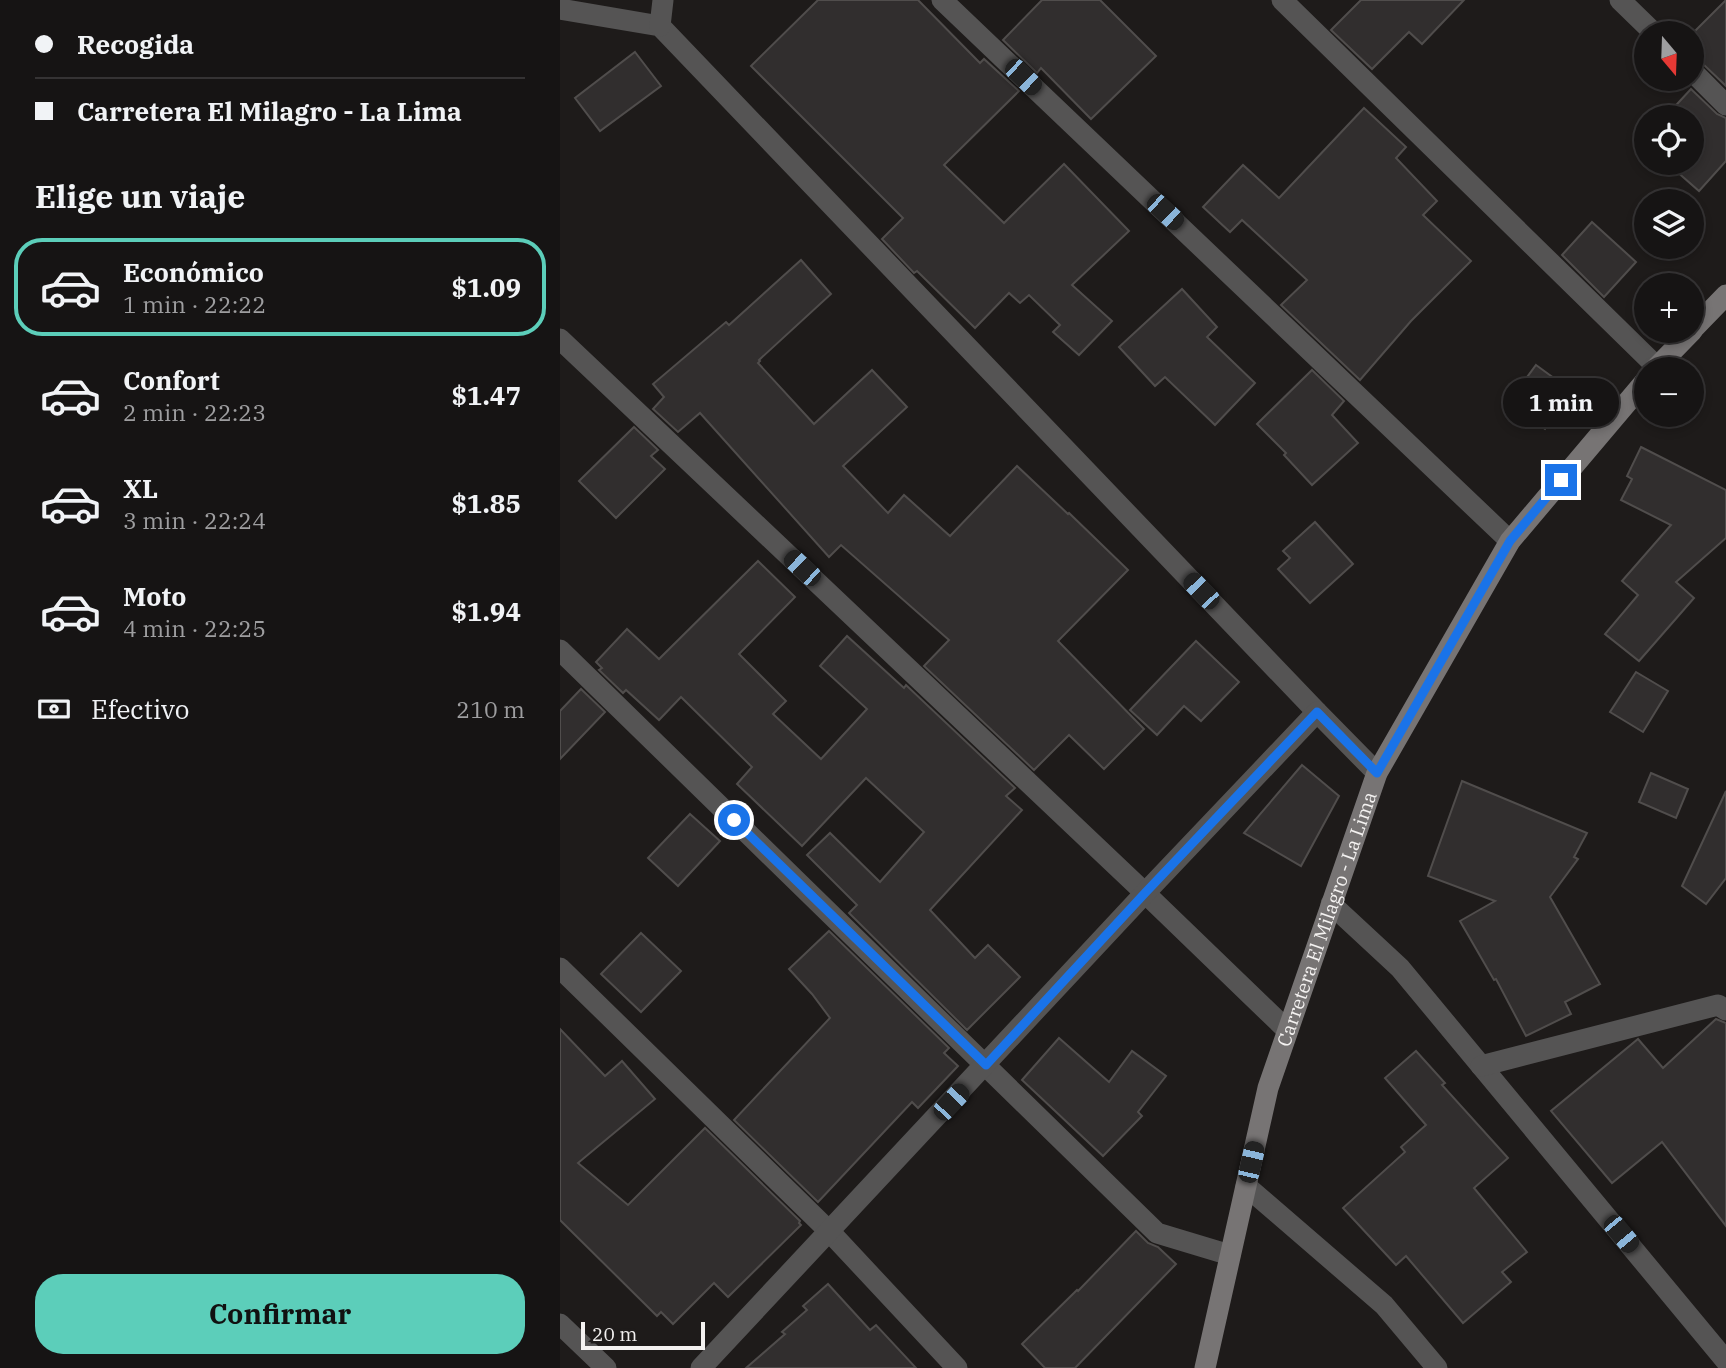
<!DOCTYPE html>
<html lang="es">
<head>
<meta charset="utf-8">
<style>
  body { margin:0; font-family:"IBM Plex Serif",serif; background:#232122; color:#f1f3f6; height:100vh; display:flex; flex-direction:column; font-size:26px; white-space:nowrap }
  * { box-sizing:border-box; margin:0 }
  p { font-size:23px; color:#9e9ea0 }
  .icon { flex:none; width:38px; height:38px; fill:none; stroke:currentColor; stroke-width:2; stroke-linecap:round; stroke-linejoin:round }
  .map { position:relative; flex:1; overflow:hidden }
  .details { display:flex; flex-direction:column; background:#161414; width:560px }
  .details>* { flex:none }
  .banner { display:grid; align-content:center; height:154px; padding:0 35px; background:#161414 }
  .needle { width:46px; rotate:161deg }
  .controls { position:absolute; left:1074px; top:21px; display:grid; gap:14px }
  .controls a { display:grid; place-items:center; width:70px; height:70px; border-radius:50%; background:#161414; box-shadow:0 4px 10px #0003,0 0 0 2px #353334; font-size:35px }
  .scale { position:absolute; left:21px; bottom:18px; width:124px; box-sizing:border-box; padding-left:7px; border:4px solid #f4f2f1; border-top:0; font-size:19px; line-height:24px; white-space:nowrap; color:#f4f2f1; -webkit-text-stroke:5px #1e1b1a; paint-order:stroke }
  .end { position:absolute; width:32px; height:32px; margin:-16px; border:9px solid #1a73e8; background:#fff; box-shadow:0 0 0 4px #fff }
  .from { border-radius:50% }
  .bubble { position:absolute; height:49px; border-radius:24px; background:#161414; box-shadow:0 4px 10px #0003,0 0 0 2px #353334; font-size:23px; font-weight:700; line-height:49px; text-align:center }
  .car { position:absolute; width:21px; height:42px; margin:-21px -10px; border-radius:9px; box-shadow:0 0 5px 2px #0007; background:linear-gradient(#222 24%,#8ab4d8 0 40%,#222 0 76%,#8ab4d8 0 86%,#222 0) }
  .banner b { display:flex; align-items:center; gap:24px; height:66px; font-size:26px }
  .banner b+b { border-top:2px solid #353334 }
  .banner i { width:18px; height:18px; background:#f1f3f6 }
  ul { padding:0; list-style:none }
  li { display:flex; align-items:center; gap:21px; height:98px; margin:0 14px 10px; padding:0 21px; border:4px solid transparent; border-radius:28px }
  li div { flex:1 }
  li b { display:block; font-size:26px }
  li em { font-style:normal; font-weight:700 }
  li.selected { border-color:#5cceba }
  li>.icon { width:63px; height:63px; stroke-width:1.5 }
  h2 { padding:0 35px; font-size:32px; line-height:84px }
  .pay { display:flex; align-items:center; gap:18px; height:77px; padding:0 35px; font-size:26px }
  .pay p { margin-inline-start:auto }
  .button { display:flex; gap:14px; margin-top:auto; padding:14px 35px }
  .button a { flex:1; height:80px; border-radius:28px; background:#5cceba; color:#111; font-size:28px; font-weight:700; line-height:80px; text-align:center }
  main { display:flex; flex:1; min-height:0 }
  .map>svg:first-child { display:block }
</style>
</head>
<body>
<main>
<section class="details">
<div class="banner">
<b><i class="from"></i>Recogida</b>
<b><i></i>Carretera El Milagro - La Lima</b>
</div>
<h2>Elige un viaje</h2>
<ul>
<li class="selected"><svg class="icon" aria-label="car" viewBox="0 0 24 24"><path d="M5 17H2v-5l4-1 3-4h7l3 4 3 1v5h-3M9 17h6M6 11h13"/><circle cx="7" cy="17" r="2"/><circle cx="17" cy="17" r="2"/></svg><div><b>Económico</b><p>1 min · 22:22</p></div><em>$1.09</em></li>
<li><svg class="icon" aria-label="car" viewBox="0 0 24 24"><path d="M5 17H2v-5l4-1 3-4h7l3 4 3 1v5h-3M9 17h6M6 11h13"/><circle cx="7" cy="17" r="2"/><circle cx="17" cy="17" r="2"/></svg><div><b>Confort</b><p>2 min · 22:23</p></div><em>$1.47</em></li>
<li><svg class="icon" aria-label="car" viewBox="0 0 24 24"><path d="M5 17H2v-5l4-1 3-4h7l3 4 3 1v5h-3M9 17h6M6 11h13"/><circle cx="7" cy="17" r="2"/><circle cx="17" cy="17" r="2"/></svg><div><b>XL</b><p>3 min · 22:24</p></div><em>$1.85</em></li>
<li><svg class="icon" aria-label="car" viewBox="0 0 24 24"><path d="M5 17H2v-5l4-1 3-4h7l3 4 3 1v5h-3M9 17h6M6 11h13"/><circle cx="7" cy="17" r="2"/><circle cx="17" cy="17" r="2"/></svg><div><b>Moto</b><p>4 min · 22:25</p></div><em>$1.94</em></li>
</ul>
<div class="pay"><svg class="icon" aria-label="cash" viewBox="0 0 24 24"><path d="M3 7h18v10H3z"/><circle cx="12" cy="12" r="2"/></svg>Efectivo<p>210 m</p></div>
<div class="button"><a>Confirmar</a></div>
</section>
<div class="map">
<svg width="1166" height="1368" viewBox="0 0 1166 1368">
  <rect width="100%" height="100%" fill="#1e1b1a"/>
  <g fill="#312e2e" stroke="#504d4c" stroke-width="2">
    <polygon points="258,0 358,0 420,63 424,59 459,91 384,165 444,223 504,164 569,231 512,285 552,321 519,355 493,332 500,325 469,295 460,303 449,293 415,328 357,271 354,273 322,239 343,218 191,66"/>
    <polygon points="482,0 540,0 596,56 531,119 481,68 477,73 443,40"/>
    <polygon points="801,0 904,0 862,44 849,32 812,69 771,30"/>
    <polygon points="1166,0 1166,86 1141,62 1132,58 1132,34"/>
    <polygon points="75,52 101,86 40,131 15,98"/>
    <polygon points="1131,89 1157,114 1166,118 1166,161 1139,191 1107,163 1132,163 1132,117 1105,117"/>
    <polygon points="804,108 846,147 836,158 877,201 863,215 911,261 851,321 800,380 721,305 747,280 682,220 670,232 643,207 683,165 719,198"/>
    <polygon points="1032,222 1076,262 1044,297 1002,255"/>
    <polygon points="241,260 271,294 199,360 200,361 198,363 254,424 312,370 347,407 283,466 328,513 344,495 390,536 457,466 508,514 509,513 568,570 498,641 584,729 544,769 509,735 474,770 364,666 389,640 281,545 269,557 140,413 118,432 93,409 104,397 93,384 166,322 169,325"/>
    <polygon points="622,289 657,327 647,337 695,383 655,425 605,377 595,386 559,347"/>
    <polygon points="976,365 1013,392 985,429 948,403"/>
    <polygon points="752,370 784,401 772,415 798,443 752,485 724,455 726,453 697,424"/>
    <polygon points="74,427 98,450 91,456 105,469 56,518 19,481"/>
    <polygon points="1081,447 1166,490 1166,538 1116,582 1134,598 1079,661 1045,634 1078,595 1062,581 1111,525 1061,500 1072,479 1067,476"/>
    <polygon points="755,522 793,564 750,603 718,569 730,558 723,551"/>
    <polygon points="198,561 235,597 179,654 226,701 213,714 261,759 307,709 260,666 287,636 344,688 346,685 455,788 446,796 462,810 370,910 415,958 428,945 460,977 407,1030 289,913 297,905 247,855 270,833 320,882 364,832 306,778 242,846 177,784 192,767 121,697 99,720 66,690 63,693 39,670 42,668 36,662 67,629 99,659"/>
    <polygon points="636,641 679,682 641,721 624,706 597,735 570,710"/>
    <polygon points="1076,672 1108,691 1083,732 1050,712"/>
    <polygon points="21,689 45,712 0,759 0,711"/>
    <polygon points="742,765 779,796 741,866 684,833"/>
    <polygon points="1091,773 1128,789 1116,818 1079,802"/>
    <polygon points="902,781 1027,833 1014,857 1018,859 990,897 1040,984 1005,1002 1011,1014 966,1036 936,979 934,980 900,921 935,901 868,876"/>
    <polygon points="1166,791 1166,878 1146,904 1122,886"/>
    <polygon points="130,814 160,841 118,886 88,858"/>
    <polygon points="269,931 389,1048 384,1053 398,1066 358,1108 352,1102 258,1202 174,1120 270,1018 252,994 229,969"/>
    <polygon points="81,933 121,971 81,1012 41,974"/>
    <polygon points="1156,1019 1166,1023 1166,1226 1102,1142 1052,1183 991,1111 1078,1039 1103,1068"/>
    <polygon points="0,1029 45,1076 62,1061 95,1099 18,1163 68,1205 145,1128 240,1221 239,1223 241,1225 168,1297 154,1283 113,1324 101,1312 97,1316 0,1220"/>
    <polygon points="499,1038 549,1082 572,1051 606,1076 578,1112 582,1116 543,1156 462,1080"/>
    <polygon points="856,1051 885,1083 882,1085 948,1158 914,1188 967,1252 942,1272 951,1282 903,1323 846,1256 836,1265 783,1208 845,1152 841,1147 866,1125 825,1078"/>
    <polygon points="576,1231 588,1243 598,1247 616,1264 515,1368 485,1368 462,1344 517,1290 518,1291"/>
    <polygon points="268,1284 310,1330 316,1325 356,1368 186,1368 225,1334 222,1332 247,1310 243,1306"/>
  </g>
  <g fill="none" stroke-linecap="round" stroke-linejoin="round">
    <g stroke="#555454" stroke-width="21">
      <polyline points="382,0 950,541"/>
      <polyline points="722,0 1097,367"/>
      <polyline points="1060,0 1094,33"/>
      <polyline points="0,9 100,26 757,712 817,773"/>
      <polyline points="100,26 103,0"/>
      <polyline points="1132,71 1166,105"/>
      <polyline points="0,339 585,893 727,1030"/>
      <polyline points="0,650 597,1233 670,1255"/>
      <polyline points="771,904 840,968 1166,1361"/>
      <polyline points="0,968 269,1231 397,1368"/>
      <polyline points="921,1066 1158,1005 1166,1010"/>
      <polyline points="686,1186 824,1305 877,1368"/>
      <polyline points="0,1324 46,1368"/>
      <polyline points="141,1368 585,893 757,712"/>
    </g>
    <g stroke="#777474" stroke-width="21">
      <polyline points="1132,330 1166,295"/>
      <polyline points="1095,369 1132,331"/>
      <path id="s1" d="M645,1368L708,1088L817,773L950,541L1087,379"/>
    </g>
  </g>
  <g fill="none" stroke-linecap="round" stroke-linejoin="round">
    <polyline stroke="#1a73e8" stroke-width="9" points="174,820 426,1065 585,893 757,712 817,773 950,541 1001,480"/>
  </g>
  <g text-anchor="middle" stroke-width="7" stroke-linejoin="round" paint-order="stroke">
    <g font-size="19" fill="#f4f2f1" stroke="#1e1b1a">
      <text dy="7" stroke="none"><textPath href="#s1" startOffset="466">Carretera El Milagro - La Lima</textPath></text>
    </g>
  </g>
</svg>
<div class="controls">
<a><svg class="needle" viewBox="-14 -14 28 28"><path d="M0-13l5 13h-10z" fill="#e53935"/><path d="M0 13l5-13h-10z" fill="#9e9ea0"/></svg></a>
<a><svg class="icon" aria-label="locate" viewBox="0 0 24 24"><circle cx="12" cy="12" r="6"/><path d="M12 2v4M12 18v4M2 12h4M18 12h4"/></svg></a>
<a><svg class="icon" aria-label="layers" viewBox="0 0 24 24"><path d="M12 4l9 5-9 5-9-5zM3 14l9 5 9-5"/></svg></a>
<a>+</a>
<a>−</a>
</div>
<div class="scale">20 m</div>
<i class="end from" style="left:174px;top:820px"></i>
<i class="end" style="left:1001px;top:480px"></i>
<div class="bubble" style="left:943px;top:378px;width:116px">1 min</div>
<i class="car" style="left:463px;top:77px;rotate:134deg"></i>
<i class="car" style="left:605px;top:212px;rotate:133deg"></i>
<i class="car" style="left:242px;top:568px;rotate:313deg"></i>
<i class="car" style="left:641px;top:591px;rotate:316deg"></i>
<i class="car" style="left:391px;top:1102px;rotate:43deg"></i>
<i class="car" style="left:691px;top:1162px;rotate:13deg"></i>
<i class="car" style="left:1061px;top:1234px;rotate:140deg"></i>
</div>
</main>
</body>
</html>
